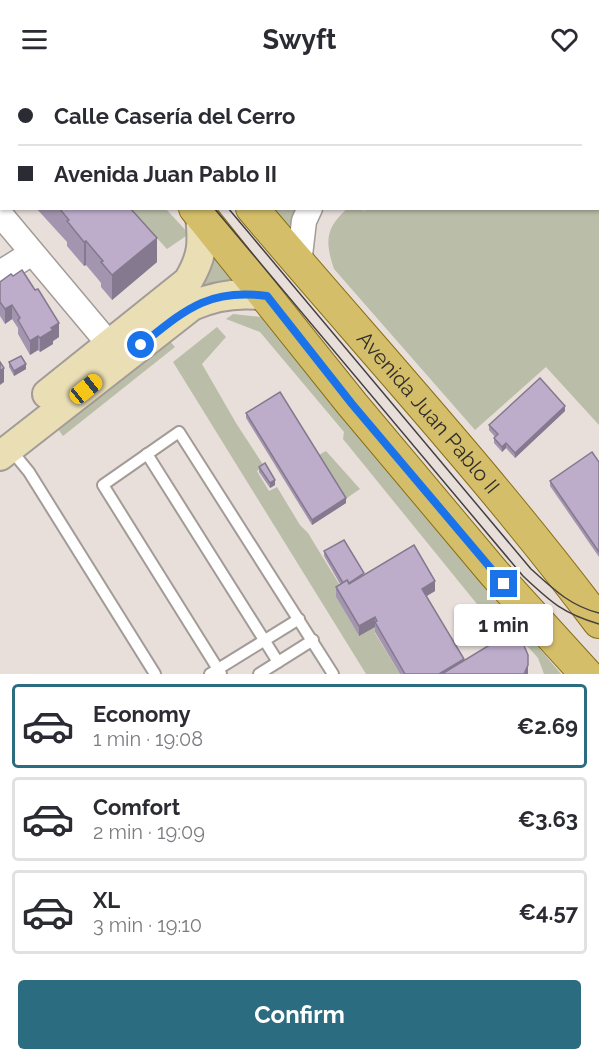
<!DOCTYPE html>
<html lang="en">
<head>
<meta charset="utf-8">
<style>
  body { margin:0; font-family:Raleway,sans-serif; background:#f7f7f7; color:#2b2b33; height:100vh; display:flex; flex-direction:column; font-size:22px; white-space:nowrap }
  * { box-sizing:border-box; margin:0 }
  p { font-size:20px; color:#7c7c81 }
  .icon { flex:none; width:33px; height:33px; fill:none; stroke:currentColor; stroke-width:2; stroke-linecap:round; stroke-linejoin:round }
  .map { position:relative; height:596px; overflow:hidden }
  .details { display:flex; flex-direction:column; background:#fff; flex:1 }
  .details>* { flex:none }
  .top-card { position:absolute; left:0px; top:0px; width:600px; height:132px; box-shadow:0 2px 4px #0004; display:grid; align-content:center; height:132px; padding:0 18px; background:#fff }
  .end { position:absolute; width:27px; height:27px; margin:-14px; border:8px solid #1a73e8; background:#fff; box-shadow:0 0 0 3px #fff }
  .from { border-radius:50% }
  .bubble { position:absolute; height:42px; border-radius:6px; background:#fff; box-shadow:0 2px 4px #0004; font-size:20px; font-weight:700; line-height:42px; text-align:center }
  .car { position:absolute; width:18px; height:36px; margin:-18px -9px; border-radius:8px; box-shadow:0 0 4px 2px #0007; background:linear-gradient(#f5c518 24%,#345 0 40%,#f5c518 0 76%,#345 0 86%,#f5c518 0) }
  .top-card b { display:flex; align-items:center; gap:21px; height:57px; font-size:22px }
  .top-card b+b { border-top:2px solid #e1e1e2 }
  .top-card i { width:15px; height:15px; background:#2b2b33 }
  ul { padding:10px 0 0; list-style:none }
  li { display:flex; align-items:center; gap:18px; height:84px; margin:0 12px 9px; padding:0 6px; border:3px solid #e1e1e2; border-radius:6px }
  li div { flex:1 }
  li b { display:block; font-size:22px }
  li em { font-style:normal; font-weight:700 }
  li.current { border-color:#2c6c80 }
  li>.icon { width:54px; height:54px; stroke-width:1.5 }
  .button { display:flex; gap:12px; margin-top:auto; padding:12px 18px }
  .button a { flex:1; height:69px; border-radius:6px; background:#2c6c80; color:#fff; font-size:24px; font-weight:700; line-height:69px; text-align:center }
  header { display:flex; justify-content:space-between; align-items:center; height:78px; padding:0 18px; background:#fff; font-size:27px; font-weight:700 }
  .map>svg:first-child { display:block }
</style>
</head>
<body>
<header><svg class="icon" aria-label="menu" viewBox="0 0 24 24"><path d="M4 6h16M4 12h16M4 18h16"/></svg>Swyft<svg class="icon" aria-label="heart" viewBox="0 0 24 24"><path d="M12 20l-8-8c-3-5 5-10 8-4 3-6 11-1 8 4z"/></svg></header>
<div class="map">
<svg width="599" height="596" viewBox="0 0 599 596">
  <rect width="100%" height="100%" fill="#e8dfdb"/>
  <g fill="#babea8">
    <polygon points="219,0 382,0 217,1"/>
    <path d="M599,67V347L546,289L475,352L334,191C325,164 325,150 347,131H362L364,133L367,130H598Z"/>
    <polygon points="130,131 166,131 189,156 167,171"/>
    <polygon points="264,131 301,131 293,164"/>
    <polygon points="214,172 238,203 196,215"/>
    <polygon points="233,236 262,239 561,596 544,596 538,580 529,570 494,547 343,361 344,354 260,254 226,241"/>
    <polygon points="217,249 226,259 202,286 236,345 264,388 257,393 269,413 277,409 300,447 308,455 344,514 336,519 359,558 375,549 375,555 400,596 366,596 173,284"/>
    <polygon points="166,259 175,269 63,358 55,347"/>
    <polygon points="326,373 360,411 344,422 317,378"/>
  </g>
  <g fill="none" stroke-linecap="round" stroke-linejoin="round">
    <defs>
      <g id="service">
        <polyline points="11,372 29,394 155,596"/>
        <polyline points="147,376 278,584"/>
        <polyline points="210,596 299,541"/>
        <polyline points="221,596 103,407 179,354 333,596"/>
        <polyline points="259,596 313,562"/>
      </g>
      <g id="tertiary">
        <polyline points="571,0 573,2"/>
        <polyline points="421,2 422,0"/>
        <polyline points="445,2 447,0"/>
        <polyline points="598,30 599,30"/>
        <polyline points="0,136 109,266"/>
        <polyline points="299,186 304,143 310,130"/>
        <polyline points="0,195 32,175"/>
      </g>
      <g id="secondary">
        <path d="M47,316L188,203C203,178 203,165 200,137"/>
        <path d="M0,378L192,228C216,217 240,214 267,218"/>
      </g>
      <g id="primary">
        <polyline points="81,0 83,2"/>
        <polyline points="140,0 142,2"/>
        <polyline points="195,130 352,326 494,495 586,596"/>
        <path id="s1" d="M252,130C368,267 491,400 599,544"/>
      </g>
    </defs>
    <use href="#service" stroke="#a39b97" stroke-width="14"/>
    <use href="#tertiary" stroke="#a39b97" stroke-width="27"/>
    <use href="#secondary" stroke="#a39b97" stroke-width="32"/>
    <use href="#primary" stroke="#896f14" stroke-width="34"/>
    <use href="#service" stroke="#fff" stroke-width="10"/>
    <use href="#tertiary" stroke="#fff" stroke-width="24"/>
    <use href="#secondary" stroke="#eadeb5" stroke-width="28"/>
    <use href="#primary" stroke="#d4be6a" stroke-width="32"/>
    <g stroke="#44403f" stroke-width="1.5">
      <polyline points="101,0 103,2"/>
      <polyline points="116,0 117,2"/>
      <path d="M214,130L523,498C551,524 562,535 599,546"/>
      <path d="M228,130L531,491C552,510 570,528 599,535"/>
    </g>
  </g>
  <g fill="#a395af">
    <polygon points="0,0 2,2 2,88 0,87"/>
    <polygon points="36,130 130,130 157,184 112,222 101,209 101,205 97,200 86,187 84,188 67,168 67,164"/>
    <polygon points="0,204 59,259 53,263 53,266 40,274 38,272 30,277 18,256 18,250 12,241 5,246 0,238"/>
    <polygon points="9,284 26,291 14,298 9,289"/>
    <polygon points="565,333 515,380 506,370 502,374 494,365 494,360 495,359 489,352 489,347"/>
    <polygon points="246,335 346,425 312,447 246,340"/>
    <polygon points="599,384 599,479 550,408 550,403"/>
    <polygon points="259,389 275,407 270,410 259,394"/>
    <polygon points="324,473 364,497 435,513 426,518 464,583 489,568 489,559 528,596 400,596 375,554 375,549 359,558 336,519 336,509 340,506 324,478"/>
  </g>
  <g fill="#84798e">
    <polygon points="157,160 157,184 112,222 112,197"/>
    <polygon points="86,163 86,187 84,188 84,164"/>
    <polygon points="12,227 12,241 5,246 5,231"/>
    <polygon points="59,245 59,259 53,263 53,266 40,274 40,260 51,250"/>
    <polygon points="38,258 38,272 30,277 30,263"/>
    <polygon points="26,286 26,291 14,298 14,293"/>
    <polygon points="4,290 4,304 0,307 0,293"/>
    <polygon points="565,328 565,333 515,380 515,375"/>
    <polygon points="506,365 506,370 502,374 502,369"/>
    <polygon points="275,402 275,407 270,410 270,405"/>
    <polygon points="346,420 346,425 312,447 312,442"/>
    <polygon points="435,503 435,513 422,521 422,511"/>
    <polygon points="375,539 375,549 359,558 359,548"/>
    <polygon points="528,577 528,596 524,596"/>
    <polygon points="464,581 464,591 456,596 439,596"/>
  </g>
  <g fill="#bdadcb" stroke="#84798e" stroke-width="1.5">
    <polygon points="0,0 24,0 26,2 2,2 2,64 0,62"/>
    <polygon points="59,130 130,130 157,160 112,197 101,184 103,183 97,176 86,163 84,164 67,143 69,142"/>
    <polygon points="22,192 35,212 38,211 59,245 51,250 53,252 40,260 38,258 30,263 18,242 20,240 12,227 5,231 0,224 0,204 11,196 13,198"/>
    <polygon points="21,278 26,286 14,293 9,284"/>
    <polygon points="0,284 4,290 0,293"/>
    <polygon points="540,300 565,328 515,375 506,365 502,369 494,360 498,356 489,347"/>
    <polygon points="280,314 346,420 312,442 246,335"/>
    <polygon points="592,374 599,384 599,474 550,403"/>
    <polygon points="265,385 275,402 270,405 259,389"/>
    <polygon points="344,462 364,495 349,505 347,502 343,505 324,473"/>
    <polygon points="414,467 435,503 422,511 464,581 439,596 405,596 375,544 377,543 375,539 359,548 336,509 347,502 349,506"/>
    <polygon points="504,555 514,558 522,563 528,577 528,587 524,596 442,596 493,565 489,559"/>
  </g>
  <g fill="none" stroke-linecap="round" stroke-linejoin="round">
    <path stroke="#1a73e8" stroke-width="8" d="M141,267C185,232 208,210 267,218L352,326L504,506"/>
  </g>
  <g text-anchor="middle" stroke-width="6" stroke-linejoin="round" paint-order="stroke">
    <g font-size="21" fill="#312e2d" stroke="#f5ece8">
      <text dy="7" stroke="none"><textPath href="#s1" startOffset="270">Avenida Juan Pablo II</textPath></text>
    </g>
  </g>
</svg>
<i class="end from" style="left:141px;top:267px"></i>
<i class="end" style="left:504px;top:506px"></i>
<div class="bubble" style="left:454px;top:526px;width:99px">1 min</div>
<i class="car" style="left:86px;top:311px;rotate:51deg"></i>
<div class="top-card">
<b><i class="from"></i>Calle Casería del Cerro</b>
<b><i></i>Avenida Juan Pablo II</b>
</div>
</div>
<section class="details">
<ul>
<li class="current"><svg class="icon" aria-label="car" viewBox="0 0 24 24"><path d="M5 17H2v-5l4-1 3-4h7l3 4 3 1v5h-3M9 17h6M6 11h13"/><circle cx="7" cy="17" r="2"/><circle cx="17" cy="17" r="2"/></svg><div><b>Economy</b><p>1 min · 19:08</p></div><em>€2.69</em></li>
<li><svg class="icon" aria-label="car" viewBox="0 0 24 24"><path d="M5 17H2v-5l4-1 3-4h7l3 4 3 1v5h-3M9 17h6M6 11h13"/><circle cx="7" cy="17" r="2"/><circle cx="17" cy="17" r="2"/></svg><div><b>Comfort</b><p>2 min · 19:09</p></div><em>€3.63</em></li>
<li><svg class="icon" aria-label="car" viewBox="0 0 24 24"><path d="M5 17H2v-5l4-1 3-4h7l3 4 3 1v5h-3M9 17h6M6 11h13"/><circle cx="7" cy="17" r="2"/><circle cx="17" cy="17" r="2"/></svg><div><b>XL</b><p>3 min · 19:10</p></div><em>€4.57</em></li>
</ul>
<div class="button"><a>Confirm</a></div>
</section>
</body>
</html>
